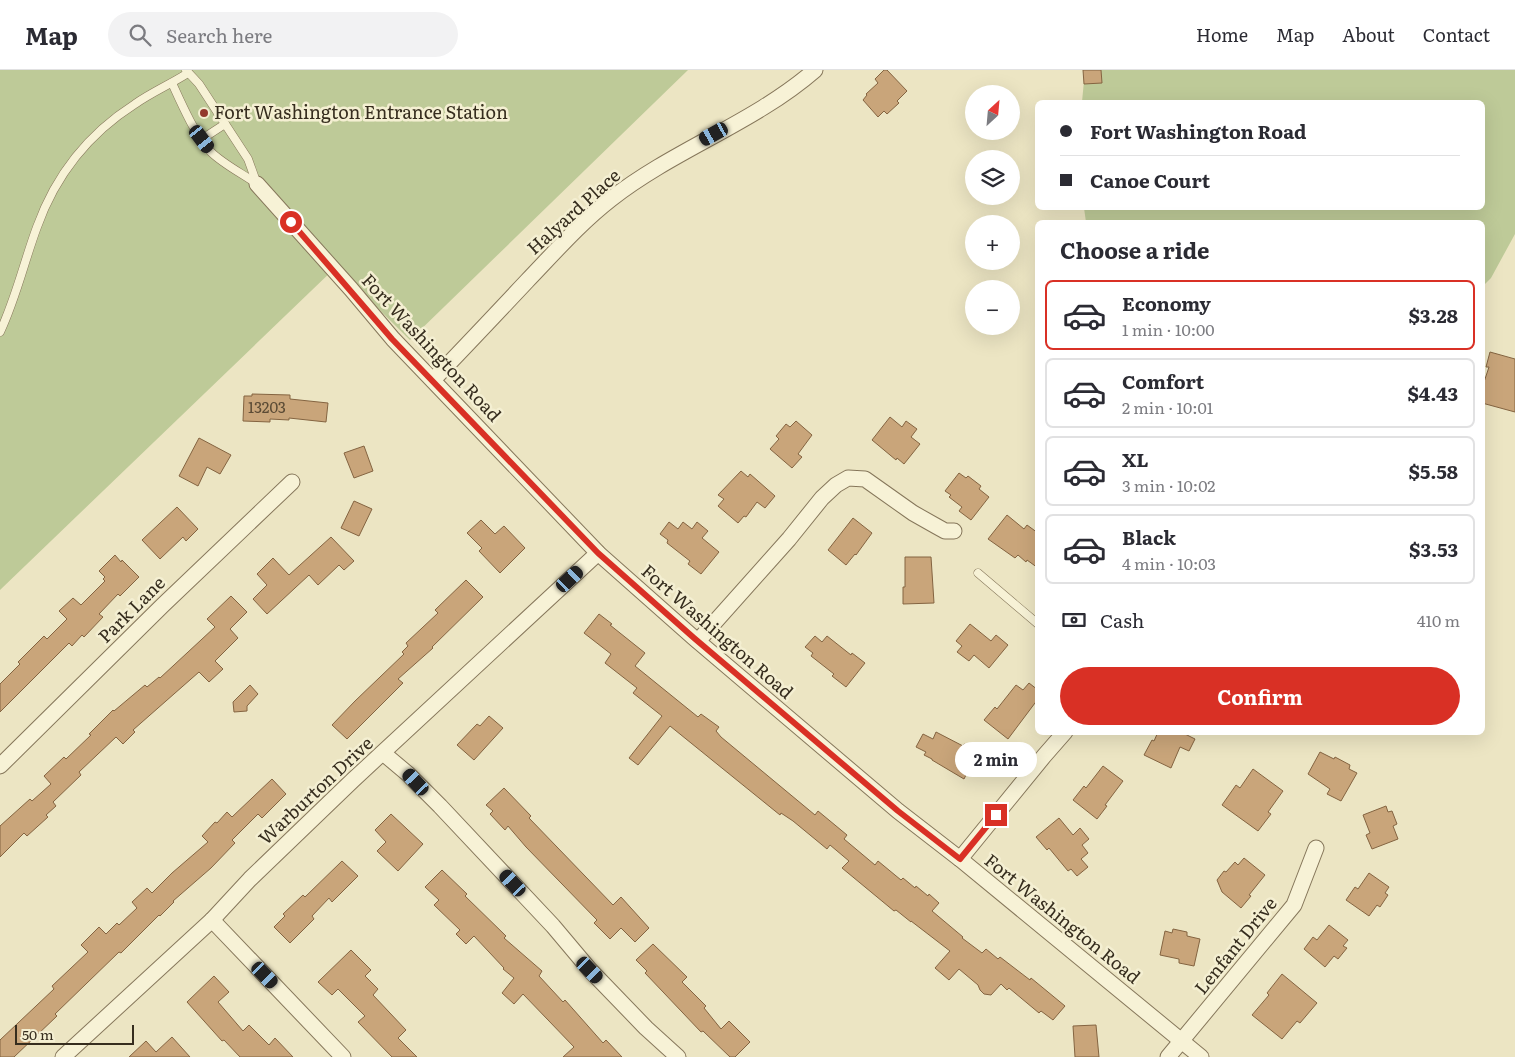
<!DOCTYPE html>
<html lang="en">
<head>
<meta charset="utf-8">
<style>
  body { margin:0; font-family:Literata,serif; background:#f2f2f3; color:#2b2b33; height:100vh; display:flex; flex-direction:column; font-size:19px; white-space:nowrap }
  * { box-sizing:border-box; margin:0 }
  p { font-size:16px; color:#7c7c81 }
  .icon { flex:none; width:28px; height:28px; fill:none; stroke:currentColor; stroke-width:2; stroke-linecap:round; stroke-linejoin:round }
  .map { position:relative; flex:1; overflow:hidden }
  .drawer { position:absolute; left:1035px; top:150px; width:450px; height:515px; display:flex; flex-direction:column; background:#fff; border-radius:8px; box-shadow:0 5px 20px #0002 }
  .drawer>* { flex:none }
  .banner { position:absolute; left:1035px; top:30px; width:450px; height:110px; border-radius:8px; box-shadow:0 5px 20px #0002; display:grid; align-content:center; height:110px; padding:0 25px; background:#fff }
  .needle { width:32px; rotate:26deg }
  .controls { position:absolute; left:965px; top:15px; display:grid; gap:10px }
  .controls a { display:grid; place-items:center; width:55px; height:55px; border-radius:50%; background:#fff; box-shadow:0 5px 20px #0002; font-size:25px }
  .scale { position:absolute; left:15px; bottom:12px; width:119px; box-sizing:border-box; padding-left:5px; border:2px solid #362d1e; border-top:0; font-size:14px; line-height:18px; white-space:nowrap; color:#362d1e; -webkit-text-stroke:4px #f4efd2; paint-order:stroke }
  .end { position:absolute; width:22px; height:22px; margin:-11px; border:6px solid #d93025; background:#fff; box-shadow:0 0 0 2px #fff }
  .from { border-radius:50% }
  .bubble { position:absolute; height:35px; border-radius:18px; background:#fff; box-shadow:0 5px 20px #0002; font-size:16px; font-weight:700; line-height:35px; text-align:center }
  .car { position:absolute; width:15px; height:30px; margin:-15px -8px; border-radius:6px; box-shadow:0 0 4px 1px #0007; background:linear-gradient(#222 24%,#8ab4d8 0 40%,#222 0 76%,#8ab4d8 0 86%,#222 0) }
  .banner b { display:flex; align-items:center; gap:18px; height:48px; font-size:19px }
  .banner b+b { border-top:1px solid #e1e1e2 }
  .banner i { width:12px; height:12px; background:#2b2b33 }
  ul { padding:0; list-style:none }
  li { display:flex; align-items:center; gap:15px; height:70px; margin:0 10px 8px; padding:0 15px; border:2px solid #e1e1e2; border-radius:8px }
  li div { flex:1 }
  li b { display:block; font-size:19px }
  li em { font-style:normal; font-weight:700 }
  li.selected { border-color:#d93025 }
  li>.icon { width:45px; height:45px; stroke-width:1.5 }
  h2 { padding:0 25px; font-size:22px; line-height:60px }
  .pay { display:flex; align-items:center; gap:12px; height:55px; padding:0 25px; font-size:19px }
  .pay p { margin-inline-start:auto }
  .primary-button { display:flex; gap:10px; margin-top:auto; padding:10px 25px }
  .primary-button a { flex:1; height:58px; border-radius:30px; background:#d93025; color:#fff; font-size:20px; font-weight:700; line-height:58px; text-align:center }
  header { display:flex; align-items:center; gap:30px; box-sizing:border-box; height:70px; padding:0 25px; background:#fff; border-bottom:1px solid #e1e1e2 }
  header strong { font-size:24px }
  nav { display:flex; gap:28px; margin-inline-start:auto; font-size:18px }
  .search { width:350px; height:45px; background:#f2f2f3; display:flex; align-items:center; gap:12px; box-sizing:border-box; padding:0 18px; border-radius:28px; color:#7c7c81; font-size:19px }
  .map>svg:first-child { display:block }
</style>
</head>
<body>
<header>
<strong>Map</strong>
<div class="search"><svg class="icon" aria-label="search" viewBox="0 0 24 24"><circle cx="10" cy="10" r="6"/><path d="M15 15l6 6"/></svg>Search here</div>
<nav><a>Home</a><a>Map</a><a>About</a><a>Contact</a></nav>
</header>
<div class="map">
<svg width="1515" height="987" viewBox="0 0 1515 987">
  <rect width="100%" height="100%" fill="#ece5c3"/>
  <g fill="#beca98">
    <polygon points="0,0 688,0 410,270 336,197 0,520"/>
    <polygon points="1085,0 1515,0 1515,164 1491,208 1483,216 1482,152 1086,152 1084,138 1482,138 1482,32 1082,32"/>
  </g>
  <g fill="#c9a57a" stroke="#846441">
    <polygon points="884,0 887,0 907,21 897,31 899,33 887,44 884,41 878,47 863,30 867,25 866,24 878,13 875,9"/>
    <polygon points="1083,0 1101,0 1102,13 1084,14"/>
    <polygon points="1490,282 1515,289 1515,342 1482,333 1482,318 1489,297 1486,297"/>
    <polygon points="252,324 290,325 290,329 328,333 326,352 289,348 289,350 270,349 270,352 243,351 244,326 252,326"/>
    <polygon points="890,347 902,357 906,351 917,359 911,367 920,374 904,394 897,388 896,390 872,370"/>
    <polygon points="796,351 812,365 798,384 802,387 792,398 770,379 779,369 776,366 786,354 790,357"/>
    <polygon points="199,368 231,385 220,404 207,397 198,416 179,406"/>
    <polygon points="364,376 373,401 354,408 344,383"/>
    <polygon points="741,401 748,407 750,404 775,426 765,438 757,432 746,447 744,446 738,453 718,436 724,429 718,425"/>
    <polygon points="959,403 966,408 968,406 981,416 979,419 989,427 971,450 959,441 962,437 949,427 951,425 945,421"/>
    <polygon points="354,431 372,439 359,466 341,458"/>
    <polygon points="177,437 198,459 186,471 183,467 160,489 142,470"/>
    <polygon points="1007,445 1024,459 1027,455 1038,463 1038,498 1027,490 1026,492 1018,485 1015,488 988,469"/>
    <polygon points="853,448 872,463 856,485 855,484 846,495 828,480"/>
    <polygon points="481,450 495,464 504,456 525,478 500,503 479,481 482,478 467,463"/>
    <polygon points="669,452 678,459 683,452 692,459 697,452 708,461 702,468 719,482 701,504 688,494 690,491 667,473 668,470 660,464"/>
    <polygon points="331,467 354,491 344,500 339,495 318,515 309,505 267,544 253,529 267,515 257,504 273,488 289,505"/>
    <polygon points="115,485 121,492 122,490 139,507 120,526 118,524 99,544 103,547 84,567 82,565 72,576 69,573 0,642 0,614 20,594 18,592 44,566 47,569 67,549 59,541 73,528 81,535 105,511 103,509 105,507 99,501"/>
    <polygon points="905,487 931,487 934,533 903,534 903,517 905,517"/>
    <polygon points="466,510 483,527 432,577 433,578 398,609 403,613 347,669 332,655 355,631 404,584 402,582 408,576 406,573 438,543 435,540"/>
    <polygon points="231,526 247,542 230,559 238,568 215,591 223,599 209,612 199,602 133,660 135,662 123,674 116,667 79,702 81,705 53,732 56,736 46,745 48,747 27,766 24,763 0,787 0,756 30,729 32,731 51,714 44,706 64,687 66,689 91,665 89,664 113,640 114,641 145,615 147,617 159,607 160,608 215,557 207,549"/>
    <polygon points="599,544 612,554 610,555 645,583 635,596 698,647 701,644 719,657 716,661 721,667 815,745 818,741 847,765 844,769 875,795 878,791 901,810 903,808 915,818 916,816 928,826 929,824 939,833 932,841 963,867 962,868 982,883 986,879 998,889 1000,887 1030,910 1031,908 1065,936 1053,950 1041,941 1039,943 1009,918 1007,920 1001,914 991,925 984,924 980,920 978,915 959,899 949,910 935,898 950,881 911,851 911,852 896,840 894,841 842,798 849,791 830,775 827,779 793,751 781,743 780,745 670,656 638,695 629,688 662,646 633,623 637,618 605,593 611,584 584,563"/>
    <polygon points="970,554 991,571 996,565 1008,575 989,598 974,585 969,591 957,582 962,576 956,571"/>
    <polygon points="815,566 822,572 827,566 851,585 852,583 865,593 846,617 832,606 834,604 811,586 813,583 805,577"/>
    <polygon points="1029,613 1038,620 1038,629 1008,669 984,650 995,637 997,639 1016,615 1023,620"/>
    <polygon points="250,615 258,624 247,636 247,641 234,642 233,632"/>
    <polygon points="489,646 503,658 474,690 457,675 477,654 480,656"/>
    <polygon points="936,662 963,676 964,674 978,681 964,709 932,690 932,689 924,685 926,682 916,677 923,664 933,669"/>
    <polygon points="1158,662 1181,662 1195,669 1189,681 1180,677 1171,698 1144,685 1152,670 1154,671"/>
    <polygon points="1320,682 1334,689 1335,687 1350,695 1349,699 1357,703 1341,731 1327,724 1330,719 1308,704"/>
    <polygon points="1103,696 1123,711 1105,735 1107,736 1097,749 1073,730 1084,716 1086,718"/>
    <polygon points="1253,699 1283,721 1268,742 1271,744 1258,761 1222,735 1236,715 1240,718"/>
    <polygon points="272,709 286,724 262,748 258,744 232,770 235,773 211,798 173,831 174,832 160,846 159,845 121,883 119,882 55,944 57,946 14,987 0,987 0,970 54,919 52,916 88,882 81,875 99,857 106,864 117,853 119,855 137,838 132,832 147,818 152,823 172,803 208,772 202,766 215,752 217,753 227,742 232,747"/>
    <polygon points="504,718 531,746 529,748 613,835 621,827 649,858 635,872 621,858 610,869 594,853 597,850 526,777 508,756 505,760 490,744 493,741 486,735"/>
    <polygon points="1386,736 1388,742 1392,741 1397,754 1393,756 1398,769 1372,779 1366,765 1370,763 1363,745"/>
    <polygon points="391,744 423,774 398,801 377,781 386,772 375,760"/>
    <polygon points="1059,748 1073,765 1080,758 1089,769 1082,775 1088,783 1081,789 1088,797 1077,806 1071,799 1068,801 1049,778 1047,780 1036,767"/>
    <polygon points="1244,788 1265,805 1249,825 1251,826 1241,838 1222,822 1217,810 1224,801 1226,802 1235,792 1238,795"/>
    <polygon points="342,791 358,806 332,832 329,828 312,846 314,849 290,873 274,857 285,846 283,844 303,825 305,827"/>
    <polygon points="442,800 467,824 465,826 506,866 504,868 542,901 539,906 563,932 565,930 603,973 606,970 622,987 563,987 574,977 523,924 514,934 502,923 514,908 503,899 504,898 474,866 466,874 456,864 460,860 434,835 439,830 425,817"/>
    <polygon points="1369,803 1389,817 1385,823 1388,825 1380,837 1377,835 1369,846 1346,830 1355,817 1358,819"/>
    <polygon points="1329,855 1348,870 1343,876 1347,878 1338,889 1334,886 1325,897 1304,879 1313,867 1317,870"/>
    <polygon points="1173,859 1187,862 1187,866 1200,869 1194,896 1179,893 1179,889 1160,885 1165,861 1172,863"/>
    <polygon points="653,874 687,907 682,912 706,936 704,938 721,959 729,951 750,972 735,987 730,987 703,961 701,962 645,903 647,901 636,890"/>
    <polygon points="351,880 371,900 365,906 378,919 373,925 406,960 398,968 417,987 392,987 358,952 365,946 338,919 332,925 318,912"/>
    <polygon points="1282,904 1317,933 1300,953 1297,951 1282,969 1252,945 1269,925 1267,923"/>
    <polygon points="214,906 229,922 218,932 243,961 249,955 269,975 275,968 293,987 240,987 224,970 222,971 187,932"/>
    <polygon points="1096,955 1099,987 1075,987 1073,956"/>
    <polygon points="172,967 190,987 129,987 146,971 156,982"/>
  </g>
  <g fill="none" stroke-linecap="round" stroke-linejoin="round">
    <defs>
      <g id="lane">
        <polyline points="186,0 199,14 248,89 257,114"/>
        <path d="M172,13C182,35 195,65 211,82C223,94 243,104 257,114"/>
        <polyline points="202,69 225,54"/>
        <path d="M0,262C16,228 24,192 37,157C56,104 88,64 135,34C152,22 171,14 188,3"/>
        <polyline points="978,503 1038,554"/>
      </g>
      <g id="street">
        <polyline points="257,114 351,219 393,269 598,483 694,568 898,741 960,789 1201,987"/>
        <path d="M433,310C465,277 496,244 527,211C554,183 580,153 611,129C675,79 754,53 815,0"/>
        <polyline points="698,571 789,469 822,428 836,415 848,408 865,409 913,443 936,456 945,461 954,461"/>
        <polyline points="383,683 408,704 440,736 553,856 590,900 646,958 678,987"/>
        <polyline points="0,696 163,535 292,412"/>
        <polyline points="960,789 1044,686 1065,662"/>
        <polyline points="212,850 343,987"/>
        <polyline points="63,987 212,850 250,809 353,710 598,483"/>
        <polyline points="1168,987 1294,835 1316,778"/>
      </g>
    </defs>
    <use href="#lane" stroke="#86775b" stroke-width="9"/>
    <use href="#street" stroke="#86775b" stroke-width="17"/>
    <use href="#lane" stroke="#f7f2d6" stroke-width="8"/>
    <use href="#street" stroke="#f7f2d6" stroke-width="15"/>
  </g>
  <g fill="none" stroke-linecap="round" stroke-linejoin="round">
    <polyline stroke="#d93025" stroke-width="6" points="291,152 392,269 598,483 694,568 898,741 960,789 996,745"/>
  </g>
  <circle fill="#93392d" stroke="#f4efd2" stroke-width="2" cx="204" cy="43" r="5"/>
  <g text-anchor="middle" stroke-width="5" stroke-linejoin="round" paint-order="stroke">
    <g font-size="15" fill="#5b4b35">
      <text x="267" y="343">13203</text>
    </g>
    <g font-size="18" fill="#362d1e" stroke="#f4efd2" text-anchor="start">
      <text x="214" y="49">Fort Washington Entrance Station</text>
    </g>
    <g font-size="18" fill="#362d1e" stroke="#f4efd2">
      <text transform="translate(574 142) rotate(-42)" y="6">Halyard Place</text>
      <text transform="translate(431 278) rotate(47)" y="6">Fort Washington Road</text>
      <text transform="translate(132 540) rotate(-45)" y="6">Park Lane</text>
      <text transform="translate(717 562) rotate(41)" y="6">Fort Washington Road</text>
      <text transform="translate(316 721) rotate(-43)" y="6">Warburton Drive</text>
      <text transform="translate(1062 849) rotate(39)" y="6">Fort Washington Road</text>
      <text transform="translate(1236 876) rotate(-51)" y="6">Lenfant Drive</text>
    </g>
  </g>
</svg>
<div class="controls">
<a><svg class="needle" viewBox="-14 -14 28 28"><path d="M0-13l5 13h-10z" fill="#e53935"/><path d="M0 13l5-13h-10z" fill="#7c7c81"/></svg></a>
<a><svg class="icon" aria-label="layers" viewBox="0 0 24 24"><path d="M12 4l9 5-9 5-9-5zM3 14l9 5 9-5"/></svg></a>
<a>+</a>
<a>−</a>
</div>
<div class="scale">50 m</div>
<i class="end from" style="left:291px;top:152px"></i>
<i class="end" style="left:996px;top:745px"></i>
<div class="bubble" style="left:955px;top:672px;width:82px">2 min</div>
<i class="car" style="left:714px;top:64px;rotate:241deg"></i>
<i class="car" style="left:202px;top:69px;rotate:143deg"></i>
<i class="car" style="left:570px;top:509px;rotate:47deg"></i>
<i class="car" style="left:416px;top:712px;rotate:317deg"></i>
<i class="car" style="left:513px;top:813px;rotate:317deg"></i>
<i class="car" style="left:590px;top:900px;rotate:136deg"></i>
<i class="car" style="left:265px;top:905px;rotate:136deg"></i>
<div class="banner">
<b><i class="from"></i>Fort Washington Road</b>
<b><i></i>Canoe Court</b>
</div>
<section class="drawer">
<h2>Choose a ride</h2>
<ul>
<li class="selected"><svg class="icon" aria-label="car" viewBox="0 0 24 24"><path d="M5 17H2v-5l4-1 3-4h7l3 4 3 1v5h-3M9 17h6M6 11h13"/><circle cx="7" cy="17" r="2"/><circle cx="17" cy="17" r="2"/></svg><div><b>Economy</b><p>1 min · 10:00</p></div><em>$3.28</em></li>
<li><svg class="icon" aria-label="car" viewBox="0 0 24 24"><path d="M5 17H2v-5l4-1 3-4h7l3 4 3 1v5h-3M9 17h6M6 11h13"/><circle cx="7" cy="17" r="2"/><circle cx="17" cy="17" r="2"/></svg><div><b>Comfort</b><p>2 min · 10:01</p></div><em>$4.43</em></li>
<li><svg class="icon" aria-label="car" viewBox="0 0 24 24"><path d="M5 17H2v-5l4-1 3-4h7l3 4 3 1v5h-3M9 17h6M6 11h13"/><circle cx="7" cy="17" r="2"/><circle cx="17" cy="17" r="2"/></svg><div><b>XL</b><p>3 min · 10:02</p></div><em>$5.58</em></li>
<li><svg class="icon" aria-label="car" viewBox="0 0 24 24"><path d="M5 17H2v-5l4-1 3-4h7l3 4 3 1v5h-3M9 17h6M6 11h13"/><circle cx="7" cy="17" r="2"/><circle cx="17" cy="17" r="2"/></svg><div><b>Black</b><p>4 min · 10:03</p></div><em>$3.53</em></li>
</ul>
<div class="pay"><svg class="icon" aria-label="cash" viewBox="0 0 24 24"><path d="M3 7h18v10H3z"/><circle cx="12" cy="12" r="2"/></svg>Cash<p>410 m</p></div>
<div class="primary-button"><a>Confirm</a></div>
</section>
</div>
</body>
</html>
